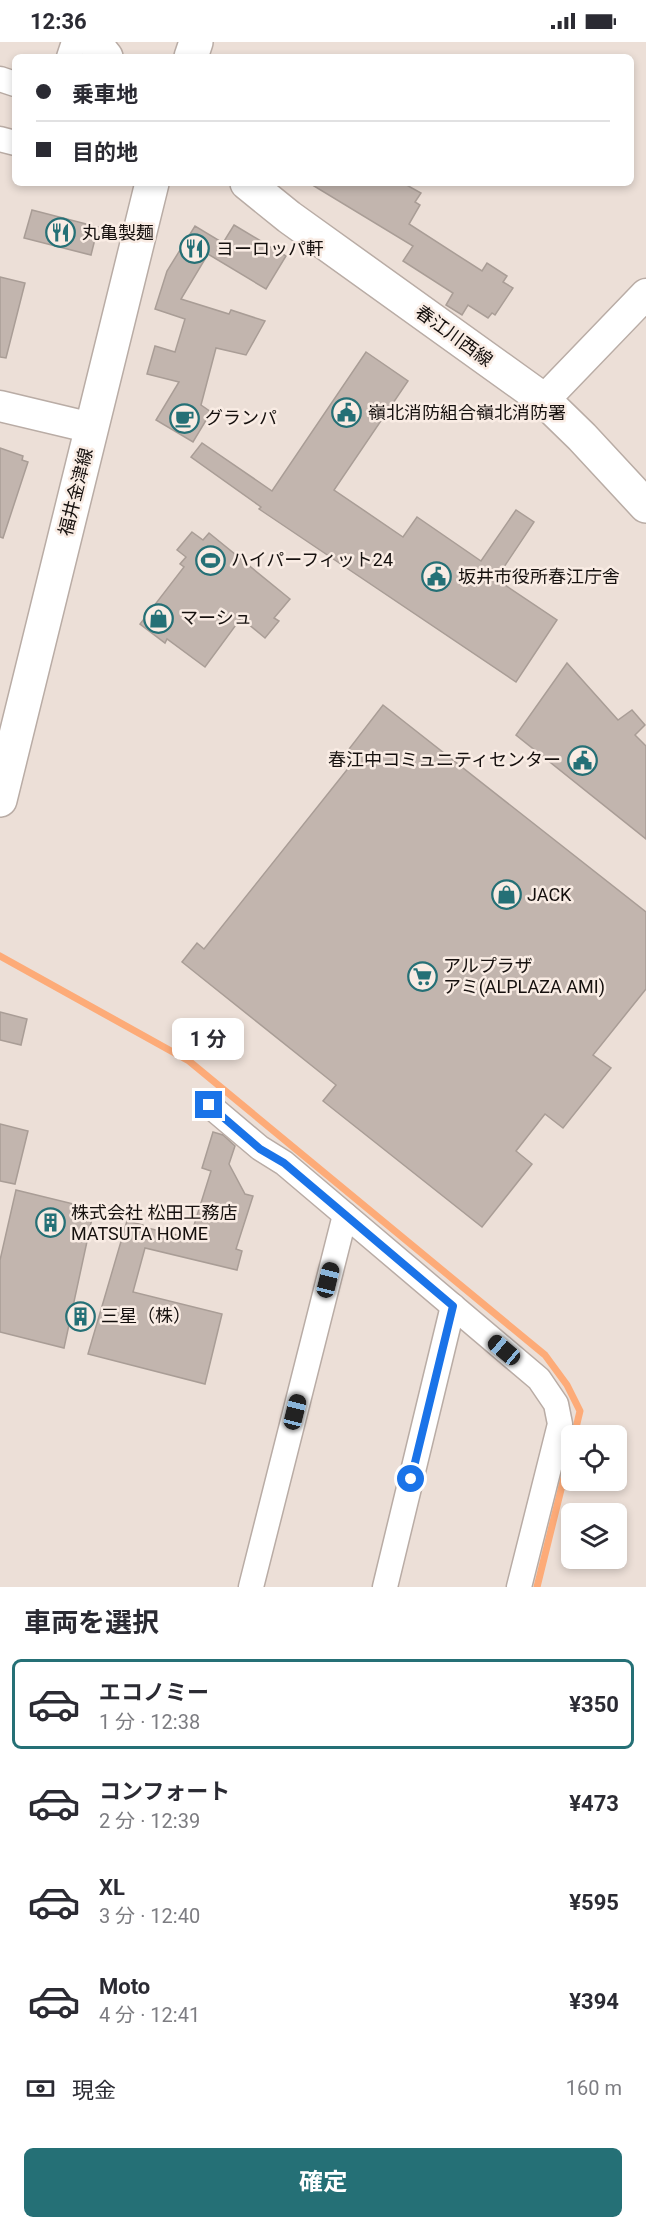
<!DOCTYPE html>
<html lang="ja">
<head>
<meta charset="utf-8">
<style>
  body { margin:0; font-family:Roboto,"Noto Sans JP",sans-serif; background:#f7f7f7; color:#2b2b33; height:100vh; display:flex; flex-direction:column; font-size:22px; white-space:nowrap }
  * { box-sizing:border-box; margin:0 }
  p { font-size:20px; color:#7c7c81 }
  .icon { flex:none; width:33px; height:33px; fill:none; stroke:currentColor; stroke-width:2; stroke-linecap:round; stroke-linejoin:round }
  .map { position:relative; height:1545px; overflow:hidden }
  .drawer { display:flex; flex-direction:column; background:#fff; flex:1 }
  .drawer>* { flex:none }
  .hud { position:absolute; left:12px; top:12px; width:622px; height:132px; border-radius:9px; box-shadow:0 3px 9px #0003; display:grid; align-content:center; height:132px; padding:0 24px; background:#fff }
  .buttons { position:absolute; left:561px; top:1383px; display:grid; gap:12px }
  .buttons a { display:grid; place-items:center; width:66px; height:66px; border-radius:9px; background:#fff; box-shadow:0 3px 9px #0003; font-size:30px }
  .end { position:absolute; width:27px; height:27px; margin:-14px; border:8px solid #1a73e8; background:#fff; box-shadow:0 0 0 3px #fff }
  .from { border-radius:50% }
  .bubble { position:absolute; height:42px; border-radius:9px; background:#fff; box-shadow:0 3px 9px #0003; font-size:20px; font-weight:700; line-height:42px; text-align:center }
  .car { position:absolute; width:18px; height:36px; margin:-18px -9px; border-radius:8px; box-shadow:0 0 4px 2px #0007; background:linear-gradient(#222 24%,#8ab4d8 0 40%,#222 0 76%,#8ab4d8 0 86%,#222 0) }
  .hud b { display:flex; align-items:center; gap:21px; height:57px; font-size:22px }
  .hud b+b { border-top:2px solid #e1e1e2 }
  .hud i { width:15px; height:15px; background:#2b2b33 }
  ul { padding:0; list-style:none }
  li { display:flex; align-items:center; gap:18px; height:90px; margin:0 12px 9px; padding:0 12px; border:3px solid transparent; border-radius:9px }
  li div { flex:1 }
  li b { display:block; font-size:22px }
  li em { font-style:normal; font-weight:700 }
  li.current { border-color:#257076 }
  li>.icon { width:54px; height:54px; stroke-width:1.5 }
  h2 { padding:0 24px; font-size:27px; line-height:72px }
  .pay { display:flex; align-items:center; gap:15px; height:66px; padding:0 24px; font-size:22px }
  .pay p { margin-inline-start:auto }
  .action { display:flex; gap:12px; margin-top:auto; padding:12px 24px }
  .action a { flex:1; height:69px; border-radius:9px; background:#257076; color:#fff; font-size:24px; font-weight:700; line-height:69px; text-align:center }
  .status { display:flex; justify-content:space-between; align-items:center; height:42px; padding:0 30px; background:#fff; direction:ltr }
  .status svg { height:16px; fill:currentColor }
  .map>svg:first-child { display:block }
</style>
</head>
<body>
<div class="status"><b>12:36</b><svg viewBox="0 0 49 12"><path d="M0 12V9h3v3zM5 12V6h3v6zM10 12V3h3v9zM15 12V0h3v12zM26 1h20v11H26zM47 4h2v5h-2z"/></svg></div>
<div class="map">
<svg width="646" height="1545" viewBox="0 0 646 1545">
  <rect width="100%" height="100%" fill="#ecdfd7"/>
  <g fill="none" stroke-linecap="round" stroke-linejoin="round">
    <g stroke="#fdab78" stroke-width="7">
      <polyline points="0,914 189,1019 545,1313 567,1343 580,1369 574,1394"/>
      <polyline points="537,1545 572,1403"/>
    </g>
  </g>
  <g fill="#c2b5ae" stroke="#a99d96" stroke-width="1.5">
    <polygon points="309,141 403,141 421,151 415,160 420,163 409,182 482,229 487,221 507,234 503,240 513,246 495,273 492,271 488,276 468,263 462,273 446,263 453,251 403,219 413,204"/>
    <polygon points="32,168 98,185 91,213 24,196"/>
    <polygon points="234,183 286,214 266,247 208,212 181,257 229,272 231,268 265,279 246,313 216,306 201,363 211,370 193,400 156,378 179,340 147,332 155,304 175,310 185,277 155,267 167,229 195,184 223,201"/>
    <polygon points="0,235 25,241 6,316 0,315"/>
    <polygon points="366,310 408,339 334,448 403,495 417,475 481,519 516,468 534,480 496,537 557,578 516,640 259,467 261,465 191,415 202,401 272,449"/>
    <polygon points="0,406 23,414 22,418 28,420 3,496 0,495"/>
    <polygon points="192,490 203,498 209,491 290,557 274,576 279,579 265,596 241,576 205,625 167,597 165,601 140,582 184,525 180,522 186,515 177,508"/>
    <polygon points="567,621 618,678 632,668 645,683 635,693 646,704 646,797 516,693"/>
    <polygon points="383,663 646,870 646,947 593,1013 611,1026 563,1086 545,1072 516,1109 532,1122 482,1185 323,1059 336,1043 182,920 197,901 204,907 358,714 349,707"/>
    <polygon points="0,970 27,977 21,1003 0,998"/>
    <polygon points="0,1082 28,1089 15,1142 0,1139"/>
    <polygon points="213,1090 223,1093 235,1104 229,1122 245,1152 253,1154 236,1207 242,1209 237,1228 145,1206 133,1250 222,1272 205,1342 88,1312 127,1179 143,1183 143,1185 190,1196 211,1129 202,1126"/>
    <polygon points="16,1148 94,1167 64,1306 0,1290 0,1218"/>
  </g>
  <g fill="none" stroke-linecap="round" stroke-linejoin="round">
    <defs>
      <g id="minor">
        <polyline points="69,15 74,0"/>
        <polyline points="0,37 15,42"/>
        <polyline points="0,97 15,101"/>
        <polyline points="209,1063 260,1106 284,1121 539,1337 556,1362 560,1382 519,1545"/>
        <polyline points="251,1545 345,1173"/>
        <polyline points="385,1545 453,1264"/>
      </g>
      <g id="tertiary">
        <polyline points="544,358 646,252"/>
        <polyline points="0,364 92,386"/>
      </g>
      <polyline id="secondary" points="247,141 289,175 544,358 582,395 646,464"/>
      <g id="primary">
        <polyline points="94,0 106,15"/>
        <polyline points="191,15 196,0"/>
        <polyline points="0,758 152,141"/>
      </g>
    </defs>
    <use href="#minor" stroke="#b9aca5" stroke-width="27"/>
    <use href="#tertiary" stroke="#b9aca5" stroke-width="33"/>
    <use href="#secondary" stroke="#b9aca5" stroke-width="36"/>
    <use href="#primary" stroke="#b9aca5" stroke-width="36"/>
    <use href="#minor" stroke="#fff" stroke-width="24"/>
    <use href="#tertiary" stroke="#fff" stroke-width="30"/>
    <use href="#secondary" stroke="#fff" stroke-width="33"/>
    <use href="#primary" stroke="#fff" stroke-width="33"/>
  </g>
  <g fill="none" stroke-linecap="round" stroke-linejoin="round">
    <polyline stroke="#1a73e8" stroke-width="8" points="209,1063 260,1107 284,1121 453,1264 411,1437"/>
  </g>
  <defs>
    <symbol id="restaurant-ring" viewBox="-11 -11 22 22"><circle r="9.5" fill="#f9ece4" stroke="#257076" stroke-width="1.5"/><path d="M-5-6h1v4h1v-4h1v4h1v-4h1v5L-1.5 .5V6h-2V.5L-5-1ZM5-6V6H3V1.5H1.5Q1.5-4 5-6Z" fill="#257076"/></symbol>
    <symbol id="civic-ring" viewBox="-11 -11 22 22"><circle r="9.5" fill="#f9ece4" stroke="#257076" stroke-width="1.5"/><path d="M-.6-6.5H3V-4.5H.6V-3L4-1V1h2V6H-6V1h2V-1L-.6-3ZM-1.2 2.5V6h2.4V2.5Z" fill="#257076"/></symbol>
    <symbol id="cafe-ring" viewBox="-11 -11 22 22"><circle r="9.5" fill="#f9ece4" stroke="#257076" stroke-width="1.5"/><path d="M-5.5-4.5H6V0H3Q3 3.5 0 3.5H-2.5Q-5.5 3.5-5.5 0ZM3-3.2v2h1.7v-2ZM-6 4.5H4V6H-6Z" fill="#257076"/></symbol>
    <symbol id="stadium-ring" viewBox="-11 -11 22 22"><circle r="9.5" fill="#f9ece4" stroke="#257076" stroke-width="1.5"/><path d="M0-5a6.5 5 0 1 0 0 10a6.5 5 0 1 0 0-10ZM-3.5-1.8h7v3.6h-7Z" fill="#257076"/></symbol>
    <symbol id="shop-ring" viewBox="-11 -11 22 22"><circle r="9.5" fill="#f9ece4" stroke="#257076" stroke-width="1.5"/><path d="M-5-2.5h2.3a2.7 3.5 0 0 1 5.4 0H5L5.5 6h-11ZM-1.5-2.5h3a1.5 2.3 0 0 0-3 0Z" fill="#257076"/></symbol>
    <symbol id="supermarket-ring" viewBox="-11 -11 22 22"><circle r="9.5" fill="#f9ece4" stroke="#257076" stroke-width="1.5"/><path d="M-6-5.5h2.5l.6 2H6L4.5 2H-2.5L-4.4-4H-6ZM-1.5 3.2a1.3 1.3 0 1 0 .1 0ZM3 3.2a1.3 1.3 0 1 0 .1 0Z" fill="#257076"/></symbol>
    <symbol id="building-ring" viewBox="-11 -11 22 22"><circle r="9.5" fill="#f9ece4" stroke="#257076" stroke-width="1.5"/><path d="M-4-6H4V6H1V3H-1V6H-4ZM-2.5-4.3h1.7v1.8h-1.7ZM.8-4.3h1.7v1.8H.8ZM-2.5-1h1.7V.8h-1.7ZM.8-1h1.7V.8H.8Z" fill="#257076"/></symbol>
  </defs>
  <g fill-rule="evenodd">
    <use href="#restaurant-ring" x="44" y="174" width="33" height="33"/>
    <use href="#restaurant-ring" x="178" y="190" width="33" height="33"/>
    <use href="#civic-ring" x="330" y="354" width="33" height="33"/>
    <use href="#cafe-ring" x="168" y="360" width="33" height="33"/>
    <use href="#stadium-ring" x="194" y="502" width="33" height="33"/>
    <use href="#civic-ring" x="420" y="518" width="33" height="33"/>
    <use href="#shop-ring" x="142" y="560" width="33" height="33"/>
    <use href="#civic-ring" x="566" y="702" width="33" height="33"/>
    <use href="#shop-ring" x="490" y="836" width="33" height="33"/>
    <use href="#supermarket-ring" x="406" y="918" width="33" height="33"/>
    <use href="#building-ring" x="34" y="1164" width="33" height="33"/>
    <use href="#building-ring" x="64" y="1258" width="33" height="33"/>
  </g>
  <g text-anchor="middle" stroke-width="5" stroke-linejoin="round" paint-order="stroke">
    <g font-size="18" fill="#15100e" stroke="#f9ece4" text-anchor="start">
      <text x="82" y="197">丸亀製麺</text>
      <text x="216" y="213">ヨーロッパ軒</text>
      <text x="368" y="377">嶺北消防組合嶺北消防署</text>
      <text x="205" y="382">グランパ</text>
      <text x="231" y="524">ハイパーフィット24</text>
      <text x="458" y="541">坂井市役所春江庁舎</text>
      <text x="180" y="582">マーシュ</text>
      <text x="561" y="724" text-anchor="end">春江中コミュニティセンター</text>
      <text x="527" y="859">JACK</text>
      <text x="443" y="930">アルプラザ<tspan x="443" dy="21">アミ(ALPLAZA AMI)</tspan></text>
      <text x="71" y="1177">株式会社 松田工務店<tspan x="71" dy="21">MATSUTA HOME</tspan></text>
      <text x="101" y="1280">三星（株）</text>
    </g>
    <g font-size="18" fill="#15100e" stroke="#f9ece4">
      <text transform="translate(454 294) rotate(36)" y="6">春江川西線</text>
      <text transform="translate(76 450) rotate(-76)" y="6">福井金津線</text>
    </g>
  </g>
</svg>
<div class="buttons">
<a><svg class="icon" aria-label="locate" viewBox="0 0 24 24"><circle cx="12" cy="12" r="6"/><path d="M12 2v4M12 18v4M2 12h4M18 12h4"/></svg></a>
<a><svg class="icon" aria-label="layers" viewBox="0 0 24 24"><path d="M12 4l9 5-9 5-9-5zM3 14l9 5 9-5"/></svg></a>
</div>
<i class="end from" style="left:411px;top:1437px"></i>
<i class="end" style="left:209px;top:1063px"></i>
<div class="bubble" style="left:172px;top:976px;width:72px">1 分</div>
<i class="car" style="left:328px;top:1238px;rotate:14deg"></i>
<i class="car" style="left:504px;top:1308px;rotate:310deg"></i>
<i class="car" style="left:295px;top:1370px;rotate:14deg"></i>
<div class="hud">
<b><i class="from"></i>乗車地</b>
<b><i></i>目的地</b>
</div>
</div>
<section class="drawer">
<h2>車両を選択</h2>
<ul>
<li class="current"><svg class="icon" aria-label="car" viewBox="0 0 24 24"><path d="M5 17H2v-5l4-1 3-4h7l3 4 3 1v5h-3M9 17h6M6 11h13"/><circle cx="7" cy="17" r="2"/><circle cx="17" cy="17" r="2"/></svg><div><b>エコノミー</b><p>1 分 · 12:38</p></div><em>¥350</em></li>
<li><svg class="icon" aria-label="car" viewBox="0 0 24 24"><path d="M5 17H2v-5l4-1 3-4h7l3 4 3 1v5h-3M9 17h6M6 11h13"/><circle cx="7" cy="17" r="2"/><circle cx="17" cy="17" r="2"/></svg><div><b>コンフォート</b><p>2 分 · 12:39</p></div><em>¥473</em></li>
<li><svg class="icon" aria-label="car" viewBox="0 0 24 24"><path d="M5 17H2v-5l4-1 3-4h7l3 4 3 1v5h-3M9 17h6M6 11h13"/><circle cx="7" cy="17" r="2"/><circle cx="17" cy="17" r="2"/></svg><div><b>XL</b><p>3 分 · 12:40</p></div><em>¥595</em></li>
<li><svg class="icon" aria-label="car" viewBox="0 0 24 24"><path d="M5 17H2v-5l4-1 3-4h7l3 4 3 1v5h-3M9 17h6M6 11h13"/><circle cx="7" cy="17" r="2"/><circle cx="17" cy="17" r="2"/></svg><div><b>Moto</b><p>4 分 · 12:41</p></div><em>¥394</em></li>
</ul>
<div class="pay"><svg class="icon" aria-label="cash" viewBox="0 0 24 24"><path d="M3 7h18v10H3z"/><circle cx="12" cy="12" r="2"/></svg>現金<p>160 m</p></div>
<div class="action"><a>確定</a></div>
</section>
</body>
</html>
